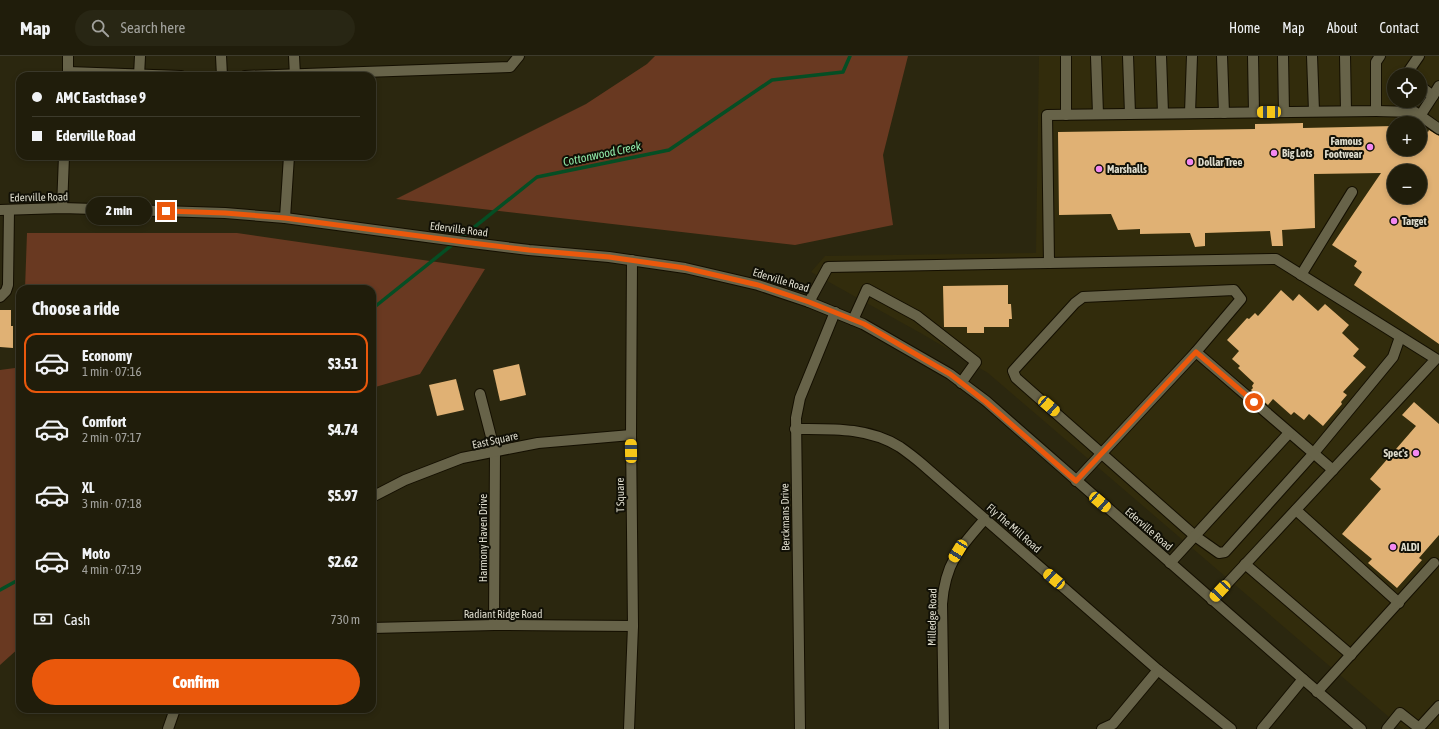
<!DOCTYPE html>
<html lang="en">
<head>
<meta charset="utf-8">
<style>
  body { margin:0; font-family:"Asap Condensed",sans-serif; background:#282614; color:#f1f3f6; height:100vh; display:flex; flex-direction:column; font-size:15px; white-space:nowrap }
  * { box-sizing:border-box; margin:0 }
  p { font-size:13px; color:#a2a29d }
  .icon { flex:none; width:22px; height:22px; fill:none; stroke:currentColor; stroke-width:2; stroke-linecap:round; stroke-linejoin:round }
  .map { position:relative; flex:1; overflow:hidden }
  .details { position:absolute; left:16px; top:229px; width:360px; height:428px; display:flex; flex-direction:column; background:#201d0b; border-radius:12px; box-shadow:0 2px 6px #0003,0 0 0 1px #3d3b2c }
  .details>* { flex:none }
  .guide { position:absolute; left:16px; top:16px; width:360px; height:88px; border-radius:12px; box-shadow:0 2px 6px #0003,0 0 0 1px #3d3b2c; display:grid; align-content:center; height:88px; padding:0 16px; background:#201d0b }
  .buttons { position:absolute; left:1387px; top:12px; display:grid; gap:8px }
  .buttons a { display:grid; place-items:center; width:40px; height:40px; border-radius:50%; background:#201d0b; box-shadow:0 2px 6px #0003,0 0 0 1px #3d3b2c; font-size:20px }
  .end { position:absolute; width:18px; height:18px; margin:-9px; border:5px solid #ea580c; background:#fff; box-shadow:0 0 0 2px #fff }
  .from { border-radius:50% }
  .bubble { position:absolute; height:28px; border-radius:14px; background:#201d0b; box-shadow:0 2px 6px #0003,0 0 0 1px #3d3b2c; font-size:13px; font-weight:800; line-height:28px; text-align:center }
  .car { position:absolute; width:12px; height:24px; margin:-12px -6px; border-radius:5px; box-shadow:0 0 3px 1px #0007; background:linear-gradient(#f5c518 24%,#345 0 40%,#f5c518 0 76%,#345 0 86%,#f5c518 0) }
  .guide b { display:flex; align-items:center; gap:14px; height:38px; font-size:15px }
  .guide b+b { border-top:1px solid #3d3b2c }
  .guide i { width:10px; height:10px; background:#f1f3f6 }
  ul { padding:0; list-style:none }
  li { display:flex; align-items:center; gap:12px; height:60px; margin:0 8px 6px; padding:0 8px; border:2px solid transparent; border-radius:12px }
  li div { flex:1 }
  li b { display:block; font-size:15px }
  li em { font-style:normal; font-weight:800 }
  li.on { border-color:#ea580c }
  li>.icon { width:36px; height:36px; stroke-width:1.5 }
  h2 { padding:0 16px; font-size:18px; line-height:48px }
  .pay { display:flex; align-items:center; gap:10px; height:44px; padding:0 16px; font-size:15px }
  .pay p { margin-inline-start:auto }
  .button { display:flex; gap:8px; margin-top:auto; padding:8px 16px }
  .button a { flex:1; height:46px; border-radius:24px; background:#ea580c; color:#fff; font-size:16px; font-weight:800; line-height:46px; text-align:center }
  header { display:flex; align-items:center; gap:24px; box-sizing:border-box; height:56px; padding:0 20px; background:#201d0b; border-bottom:1px solid #3d3b2c }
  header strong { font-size:19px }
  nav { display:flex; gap:22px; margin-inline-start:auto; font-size:14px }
  .search { width:280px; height:36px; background:#282614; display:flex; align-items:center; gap:10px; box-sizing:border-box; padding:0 14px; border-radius:22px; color:#a2a29d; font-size:15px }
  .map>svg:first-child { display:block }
</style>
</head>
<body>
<header>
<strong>Map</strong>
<div class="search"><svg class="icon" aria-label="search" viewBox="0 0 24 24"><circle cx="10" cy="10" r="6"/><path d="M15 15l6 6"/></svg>Search here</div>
<nav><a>Home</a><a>Map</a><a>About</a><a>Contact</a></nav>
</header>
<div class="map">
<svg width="1439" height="673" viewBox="0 0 1439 673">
  <rect width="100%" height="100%" fill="#2b270f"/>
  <path fill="#322c0c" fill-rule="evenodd" d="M1039,0H1439V673H1403L988,317L924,279L811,216L825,200L1036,197ZM1394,19H1420V45H1394ZM1394,67H1420V93H1394ZM1394,115H1420V141H1394Z"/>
  <g fill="#693921">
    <polygon points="655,0 908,0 883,99 893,169 795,189 396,143 586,48 647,8"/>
    <polygon points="27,177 237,177 485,213 420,318 372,332 372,233 25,233"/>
    <polygon points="20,301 20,591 0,609 0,314 15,312"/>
  </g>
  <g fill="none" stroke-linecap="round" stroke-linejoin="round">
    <g stroke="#054e24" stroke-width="3.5">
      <polyline points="372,253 537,121 669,94 772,24 843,16 850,0"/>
      <polyline points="0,534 20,523"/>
    </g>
  </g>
  <g fill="#e0b174" fill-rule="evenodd">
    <path d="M1303,67V72L1394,70V93H1420V71L1428,76L1429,74L1439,80V288L1354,229L1362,216L1354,210L1357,205L1332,189L1381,117L1314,118L1315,172L1282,174L1283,190H1272L1270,175L1205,177V190L1195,191L1190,177L1140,178V173L1118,174L1111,158L1059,159L1058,76L1255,73V68ZM1394,115H1420V141H1394Z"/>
    <polygon points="1008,229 1008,248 1011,248 1012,263 1009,263 1009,271 984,271 984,277 967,277 967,271 944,271 943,230"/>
    <polygon points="1281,234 1293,245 1299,238 1318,255 1325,248 1349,269 1342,277 1359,293 1353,300 1366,311 1343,336 1347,339 1341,346 1342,348 1323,370 1309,358 1304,364 1294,356 1291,359 1273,343 1268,349 1251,334 1253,332 1252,330 1254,327 1238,312 1240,310 1232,303 1239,295 1227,284 1247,262 1249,263 1255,257 1258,260"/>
    <polygon points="0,254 11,254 11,270 13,270 13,292 0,291"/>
    <polygon points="519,308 526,339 500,345 493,314"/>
    <polygon points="456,323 464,354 437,360 429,329"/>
    <polygon points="1414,346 1439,368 1439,479 1419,502 1422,504 1397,532 1368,507 1372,503 1342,478 1381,433 1370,423 1416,370 1402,359"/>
  </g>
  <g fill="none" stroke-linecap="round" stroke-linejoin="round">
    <defs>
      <g id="minor">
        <polyline points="221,0 222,20"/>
        <polyline points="294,0 295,20"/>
        <polyline points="1066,0 1066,59"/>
        <polyline points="1096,0 1098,58"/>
        <polyline points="1128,0 1130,58"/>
        <polyline points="1161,0 1163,57"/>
        <polyline points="1222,0 1224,57"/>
        <polyline points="1253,0 1254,56"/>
        <polyline points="1283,0 1284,56"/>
        <polyline points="1312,0 1314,55"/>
        <polyline points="1345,0 1346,55"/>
        <polyline points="68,16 181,20"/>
        <polyline points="1406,19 1419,0"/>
        <polyline points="68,20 68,0"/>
        <polyline points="139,20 140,0"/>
        <polyline points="245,20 510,11 519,0"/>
        <polyline points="1433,40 1439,30"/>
        <polyline points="1376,55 1415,56 1439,73"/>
        <polyline points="1190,57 1192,0"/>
        <polyline points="1420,60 1433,40 1420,30"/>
        <polyline points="62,152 64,100"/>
        <polyline points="0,154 62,152 225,157 285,162 464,186 529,194 609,201 685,212 758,229 809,246 863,268 950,318 986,345 1303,623 1361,673"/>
        <polyline points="285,162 289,100"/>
        <polyline points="1301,219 1352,136"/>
        <polyline points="0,241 6,235 8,229 9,154"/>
        <polyline points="809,246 828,211 1049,207"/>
        <polyline points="853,264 867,233 917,260 976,306 961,327"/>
        <polyline points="1196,296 1241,243 1234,234 1083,241 1075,247 1013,315 1016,322 1195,480 1219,497 1225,496 1313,398 1393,301 1400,281"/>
        <polyline points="480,338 495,396 494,569"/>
        <path d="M795,373C831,373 868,371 900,391C907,396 915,402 922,408L1158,614L1231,673"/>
        <polyline points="1076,425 1196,296 1333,414"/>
        <polyline points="372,441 405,424 462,402 538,387 631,379"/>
        <polyline points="1296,454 1399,547"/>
        <polyline points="1170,507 1289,377"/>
        <polyline points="1245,508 1351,599"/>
        <polyline points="1212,544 1436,303 1276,203 1049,207 1047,59 1376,55 1376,6 1380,0"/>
        <polyline points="372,572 494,569 633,570"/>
        <polyline points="1317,636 1434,507"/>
        <polyline points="168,673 175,653"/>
        <polyline points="629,673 633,570 631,379 632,204"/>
        <polyline points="800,673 796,362 800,342 835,256"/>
        <path d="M944,673L942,548C945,508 959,492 985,463"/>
        <polyline points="1102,673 1113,668 1158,614"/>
        <polyline points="1262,673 1303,623"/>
        <polyline points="1387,673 1400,657 1419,672 1439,650"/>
      </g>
    </defs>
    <use href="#minor" stroke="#140f00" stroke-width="12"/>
    <use href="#minor" stroke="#676349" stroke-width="10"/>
  </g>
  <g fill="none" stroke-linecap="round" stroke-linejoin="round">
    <polyline stroke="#ea580c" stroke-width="5" points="166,155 225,157 285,162 464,186 529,194 609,201 685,212 758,229 809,246 864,268 936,310 950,318 986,346 1076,425 1196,296 1254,346"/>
  </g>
  <g fill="#f389f1" stroke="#111006" stroke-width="1.5">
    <circle cx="1370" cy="91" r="4"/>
    <circle cx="1274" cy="97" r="4"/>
    <circle cx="1190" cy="106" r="4"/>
    <circle cx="1099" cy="113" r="4"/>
    <circle cx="1394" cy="165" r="4"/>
    <circle cx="1416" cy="397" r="4"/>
    <circle cx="1393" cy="491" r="4"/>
  </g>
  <g text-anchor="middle" stroke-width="4" stroke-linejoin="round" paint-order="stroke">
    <g font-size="11" font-weight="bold" fill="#dddbcc" stroke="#111006" text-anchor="start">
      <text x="1362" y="89" text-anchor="end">Famous<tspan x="1362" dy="13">Footwear</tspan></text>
      <text x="1282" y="101">Big Lots</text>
      <text x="1198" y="110">Dollar Tree</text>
      <text x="1107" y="117">Marshalls</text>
      <text x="1402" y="169">Target</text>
      <text x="1408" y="401" text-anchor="end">Spec's</text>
      <text x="1401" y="495">ALDI</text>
    </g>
    <g font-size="11" fill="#dddbcc" stroke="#111006">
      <text transform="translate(39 141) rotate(-1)" y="4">Ederville Road</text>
      <text transform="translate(459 173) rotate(7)" y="4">Ederville Road</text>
      <text transform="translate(781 224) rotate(17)" y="4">Ederville Road</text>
      <text transform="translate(495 384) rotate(-12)" y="4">East Square</text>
      <text transform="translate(620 439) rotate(-91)" y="4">T Square</text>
      <text transform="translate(785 461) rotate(-91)" y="4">Berckmans Drive</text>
      <text transform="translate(1014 472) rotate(41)" y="4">Fly The Mill Road</text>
      <text transform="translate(1149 473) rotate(41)" y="4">Ederville Road</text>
      <text transform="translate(483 482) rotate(-90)" y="4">Harmony Haven Drive</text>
      <text x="503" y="562">Radiant Ridge Road</text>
      <text transform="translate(932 561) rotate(-89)" y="4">Milledge Road</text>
    </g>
    <g font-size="12" font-style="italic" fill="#90e9a8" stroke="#111006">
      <text transform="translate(602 98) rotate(-12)" y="4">Cottonwood Creek</text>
    </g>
  </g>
</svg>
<div class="buttons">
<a><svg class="icon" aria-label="locate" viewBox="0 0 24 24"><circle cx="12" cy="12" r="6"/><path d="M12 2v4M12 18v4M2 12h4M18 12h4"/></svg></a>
<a>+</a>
<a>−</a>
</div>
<i class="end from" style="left:1254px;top:346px"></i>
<i class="end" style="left:166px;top:155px"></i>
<div class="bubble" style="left:86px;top:141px;width:66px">2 min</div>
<i class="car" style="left:1269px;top:56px;rotate:269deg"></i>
<i class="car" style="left:1049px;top:350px;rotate:131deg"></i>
<i class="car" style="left:631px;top:395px;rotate:359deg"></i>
<i class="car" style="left:1100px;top:446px;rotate:131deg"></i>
<i class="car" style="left:958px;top:495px;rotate:211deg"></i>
<i class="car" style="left:1054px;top:523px;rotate:311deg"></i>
<i class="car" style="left:1220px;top:535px;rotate:223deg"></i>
<div class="guide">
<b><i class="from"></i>AMC Eastchase 9</b>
<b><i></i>Ederville Road</b>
</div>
<section class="details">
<h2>Choose a ride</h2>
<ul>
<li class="on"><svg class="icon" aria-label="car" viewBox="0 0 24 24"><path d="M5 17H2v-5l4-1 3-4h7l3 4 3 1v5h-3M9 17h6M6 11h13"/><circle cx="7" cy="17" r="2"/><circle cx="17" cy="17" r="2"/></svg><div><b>Economy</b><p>1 min · 07:16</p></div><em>$3.51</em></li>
<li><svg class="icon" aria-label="car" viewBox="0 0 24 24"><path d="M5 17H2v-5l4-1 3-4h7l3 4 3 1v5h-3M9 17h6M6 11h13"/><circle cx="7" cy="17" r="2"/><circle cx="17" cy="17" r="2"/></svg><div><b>Comfort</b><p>2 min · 07:17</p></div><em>$4.74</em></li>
<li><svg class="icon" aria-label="car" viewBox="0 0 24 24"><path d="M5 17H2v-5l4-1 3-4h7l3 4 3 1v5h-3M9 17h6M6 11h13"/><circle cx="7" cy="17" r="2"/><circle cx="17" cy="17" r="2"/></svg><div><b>XL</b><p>3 min · 07:18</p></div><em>$5.97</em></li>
<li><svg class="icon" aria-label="car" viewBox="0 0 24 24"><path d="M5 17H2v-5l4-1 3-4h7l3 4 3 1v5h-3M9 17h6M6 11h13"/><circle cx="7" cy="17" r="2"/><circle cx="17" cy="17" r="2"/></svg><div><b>Moto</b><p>4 min · 07:19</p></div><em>$2.62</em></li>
</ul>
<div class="pay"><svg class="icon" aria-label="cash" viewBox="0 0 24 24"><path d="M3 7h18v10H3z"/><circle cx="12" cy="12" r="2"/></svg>Cash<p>730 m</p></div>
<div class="button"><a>Confirm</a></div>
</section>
</div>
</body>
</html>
